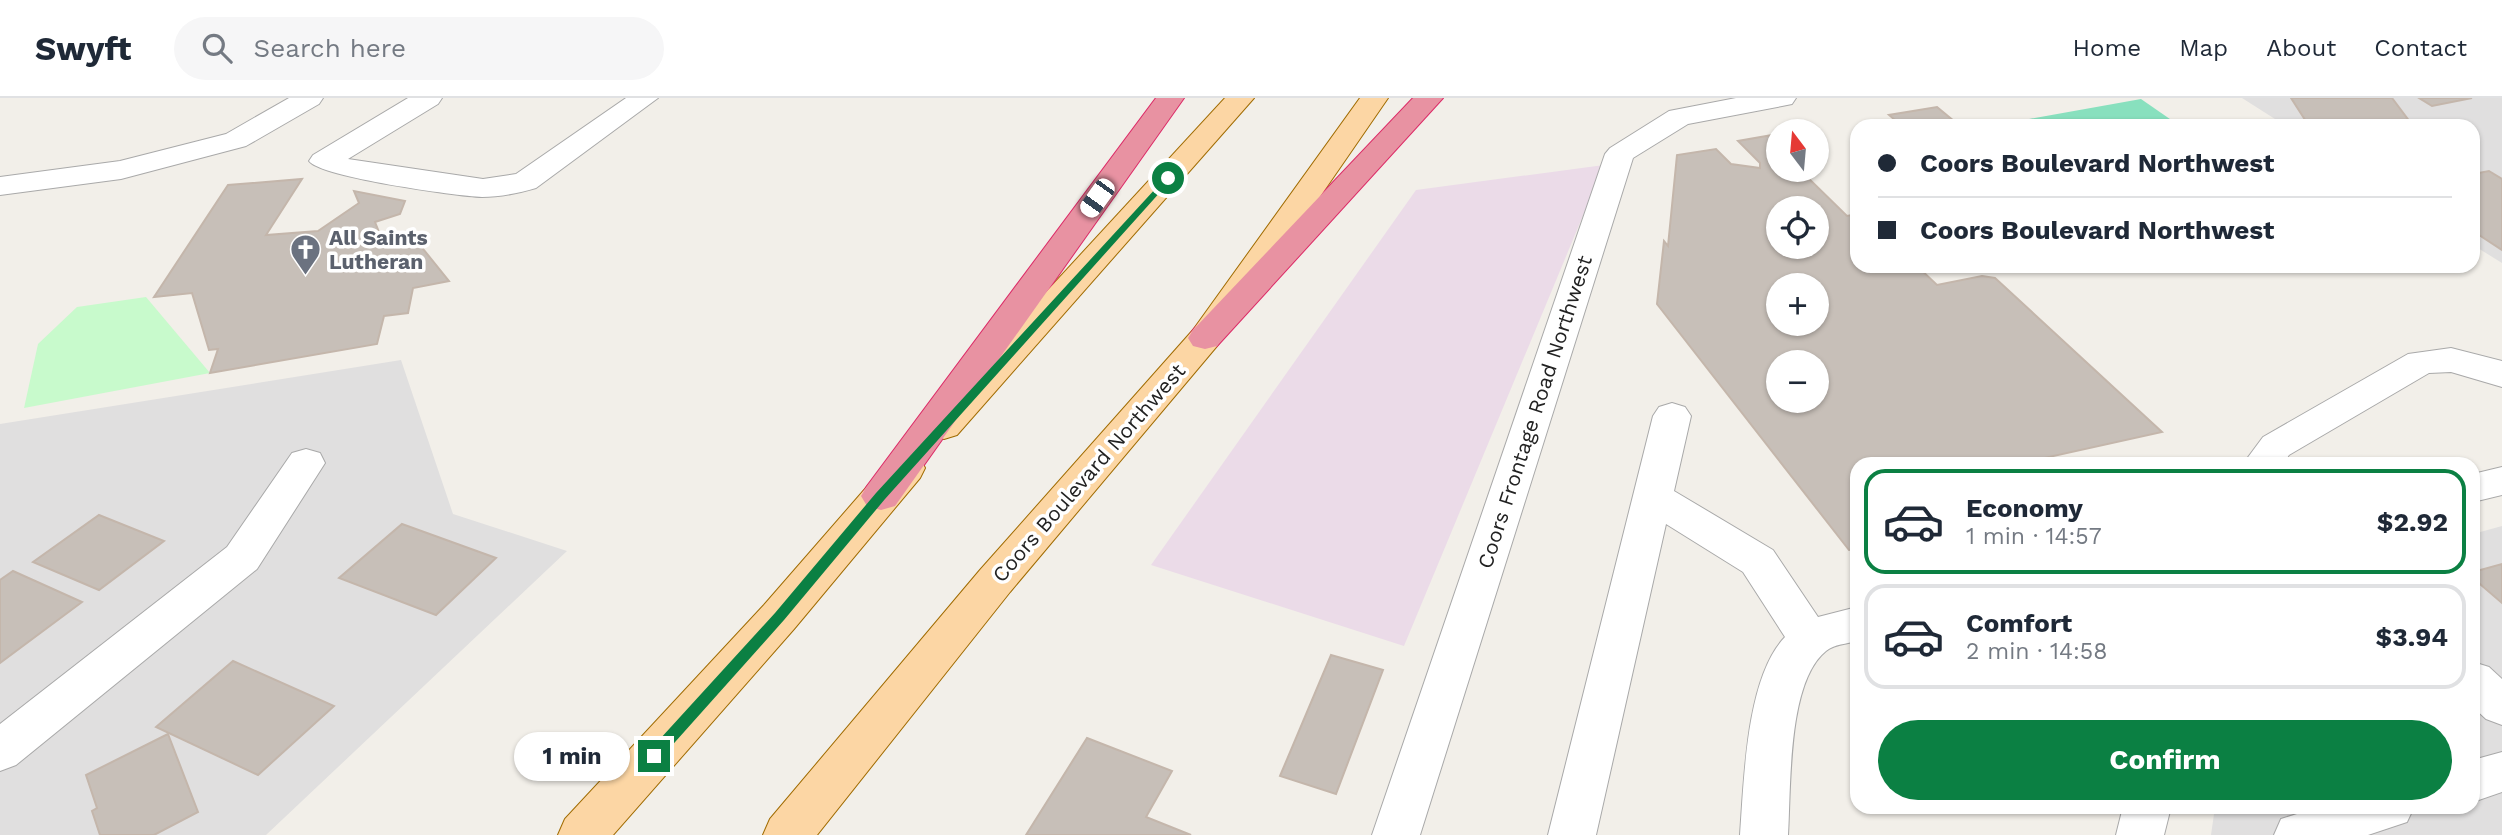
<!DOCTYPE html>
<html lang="en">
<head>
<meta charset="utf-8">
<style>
  body { margin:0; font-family:"Work Sans",sans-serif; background:#f6f6f7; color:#1f2937; height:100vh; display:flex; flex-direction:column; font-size:26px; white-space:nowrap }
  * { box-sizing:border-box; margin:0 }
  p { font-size:23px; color:#747a83 }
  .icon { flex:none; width:38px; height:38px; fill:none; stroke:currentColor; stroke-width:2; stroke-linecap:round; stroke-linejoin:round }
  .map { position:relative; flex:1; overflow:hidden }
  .drawer { position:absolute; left:1850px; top:359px; width:630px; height:357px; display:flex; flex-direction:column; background:#fff; border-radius:21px; box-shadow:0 2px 5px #0004 }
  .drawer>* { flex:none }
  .guide { position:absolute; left:1850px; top:21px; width:630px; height:154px; border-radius:21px; box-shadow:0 2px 5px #0004; display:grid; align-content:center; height:154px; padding:0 28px; background:#fff }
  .needle { width:46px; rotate:344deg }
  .fabs { position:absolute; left:1766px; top:21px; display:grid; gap:14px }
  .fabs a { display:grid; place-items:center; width:63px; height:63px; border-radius:50%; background:#fff; box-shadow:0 2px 5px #0004; font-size:35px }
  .end { position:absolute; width:32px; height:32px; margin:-16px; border:9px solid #0b8043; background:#fff; box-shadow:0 0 0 4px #fff }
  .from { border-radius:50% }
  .bubble { position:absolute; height:49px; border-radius:24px; background:#fff; box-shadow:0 2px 5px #0004; font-size:23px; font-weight:700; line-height:49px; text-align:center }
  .car { position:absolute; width:21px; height:42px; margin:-21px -10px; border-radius:9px; box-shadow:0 0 5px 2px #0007; background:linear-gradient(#fff 24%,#345 0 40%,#fff 0 76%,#345 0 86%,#fff 0) }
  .guide b { display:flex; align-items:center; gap:24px; height:66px; font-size:26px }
  .guide b+b { border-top:2px solid #e0e1e3 }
  .guide i { width:18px; height:18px; background:#1f2937 }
  ul { padding:12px 0 0; list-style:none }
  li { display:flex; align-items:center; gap:21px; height:105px; margin:0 14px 10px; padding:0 14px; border:4px solid #e0e1e3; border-radius:21px }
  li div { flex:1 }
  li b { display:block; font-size:26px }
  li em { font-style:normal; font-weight:700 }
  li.on { border-color:#0b8043 }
  li>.icon { width:63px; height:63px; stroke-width:1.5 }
  .cta { display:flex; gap:14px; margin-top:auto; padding:14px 28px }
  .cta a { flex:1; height:80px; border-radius:42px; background:#0b8043; color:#fff; font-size:28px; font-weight:700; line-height:80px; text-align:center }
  header { display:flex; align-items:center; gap:42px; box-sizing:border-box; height:98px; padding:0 35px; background:#fff; border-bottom:2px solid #e0e1e3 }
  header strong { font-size:33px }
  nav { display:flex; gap:38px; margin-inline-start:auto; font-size:24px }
  .search { width:490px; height:63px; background:#f6f6f7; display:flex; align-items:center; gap:18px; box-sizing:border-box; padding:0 24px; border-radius:38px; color:#747a83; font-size:26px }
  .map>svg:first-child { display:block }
</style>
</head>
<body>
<header>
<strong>Swyft</strong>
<div class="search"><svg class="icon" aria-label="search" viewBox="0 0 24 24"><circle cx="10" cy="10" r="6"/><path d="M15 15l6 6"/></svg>Search here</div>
<nav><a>Home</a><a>Map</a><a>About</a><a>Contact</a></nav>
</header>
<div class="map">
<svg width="2502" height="737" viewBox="0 0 2502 737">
  <rect width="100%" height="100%" fill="#f2efe9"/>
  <g fill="#e0dfdf">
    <polygon points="2242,0 2502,0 2502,165 2473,147 2473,28 2286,28"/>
    <polygon points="401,262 453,416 567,453 266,737 0,737 0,326"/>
    <polygon points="2502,428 2502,737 2211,737 2215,709 2473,709 2473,436"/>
  </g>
  <polygon fill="#ebdbe8" points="1604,67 1404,548 1151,467 1416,92"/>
  <polygon fill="#c8facc" points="146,199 210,275 24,310 38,246 77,209"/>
  <polygon fill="#88e0be" points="2141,1 2180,28 2039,28 2029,21"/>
  <g fill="#c7bfb8" stroke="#c4b6ab" stroke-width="2" fill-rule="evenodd">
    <polygon points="2291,0 2392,0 2413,28 2309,28"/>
    <polygon points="2419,0 2472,0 2432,8"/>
    <polygon points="1937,9 1960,28 1902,28 1889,17"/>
    <path d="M1778,36V72H1800L1847,118L1857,116V168H1917L1937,187L1982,178L1995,180L2162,334L2017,366H1857V451L1849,452L1657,206L1664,143L1668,148L1677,57L1716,51L1731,66L1760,70V65L1738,43ZM1778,110H1816V149H1778ZM1778,187H1816V226H1778ZM1778,264H1816V303H1778Z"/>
    <polygon points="2489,73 2502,81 2502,152 2473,133 2473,76"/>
    <polygon points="302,81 266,137 318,133 359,105 354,93 405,103 400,116 375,124 381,139 411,136 449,183 413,190 408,215 384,218 377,246 210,275 218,251 209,252 192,195 154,199 228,87"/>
    <polygon points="99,417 164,443 99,492 33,464"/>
    <polygon points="402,426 496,460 436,517 339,480"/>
    <polygon points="2502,466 2502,505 2473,480 2473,474"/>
    <polygon points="13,473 82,504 0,565 0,482"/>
    <polygon points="1331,557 1383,572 1336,696 1280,678"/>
    <polygon points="233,563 334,608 258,677 156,629"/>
    <polygon points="168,636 198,714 154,737 100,737 92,713 97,710 86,677"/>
    <polygon points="1087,640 1172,673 1146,719 1191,737 1026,737"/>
  </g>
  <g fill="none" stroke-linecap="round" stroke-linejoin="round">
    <defs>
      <g id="minor">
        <polygon points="289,0 323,0 319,6 246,48 121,81 0,97 0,79 120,63 226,36"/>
        <path d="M408,0H442L438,6L348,61L483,81L516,76L626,0H658L536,90C519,95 499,99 482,99C456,98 320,79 309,63L313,57Z"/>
        <polygon points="1736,0 1796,0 1792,6 1782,8 1688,26 1633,60 1420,737 1372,737 1605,56 1610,50 1669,13"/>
        <polygon points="2451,250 2502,263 2502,289 2451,274 2429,275 2289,357 2283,366 2243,366 2263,339 2408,256"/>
        <path d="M1672,305L1685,309L1691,318L1674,393L1773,452L1818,519L1857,509V543C1847,546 1834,546 1826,553C1787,584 1791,690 1788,737H1740C1744,683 1746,579 1785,539L1743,474L1666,426L1596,737H1548L1653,318L1659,309Z"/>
        <polygon points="306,351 320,355 325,365 257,471 16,667 0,673 0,626 227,449 292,355"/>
        <polygon points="2502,369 2502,397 2473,404 2473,376"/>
        <polygon points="2473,564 2489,569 2502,581 2502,627 2486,621 2473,609"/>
        <polygon points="2502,654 2502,694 2473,704 2473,662"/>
        <polygon points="2123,709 2171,709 2164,737 2116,737"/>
        <polygon points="2319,709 2414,709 2407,724 2368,737 2274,737 2281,721"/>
      </g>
      <g id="major">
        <polygon points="1225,0 1254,0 957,337 944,341 931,337 925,328 931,319"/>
        <polygon points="1360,0 1388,0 1217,248 1010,494 817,737 763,737 770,721 980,472 1193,232"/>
        <polygon points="906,356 920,360 925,370 920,380 794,531 613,737 558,737 565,721 764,507 892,360"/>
      </g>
      <g id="highway">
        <polygon points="1156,0 1184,0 895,408 881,412 867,408 861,398 867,388"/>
        <polygon points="1413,0 1443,0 1217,248 1205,251 1193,248 1188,240 1193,232"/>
      </g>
    </defs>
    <use href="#minor" stroke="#a9a9a9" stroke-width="2"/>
    <use href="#major" stroke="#a06b00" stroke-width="2"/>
    <use href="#highway" stroke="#dc2a67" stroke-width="2"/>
    <use href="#minor" fill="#fff" fill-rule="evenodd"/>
    <use href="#major" fill="#fcd6a4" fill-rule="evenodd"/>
    <use href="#highway" fill="#e892a2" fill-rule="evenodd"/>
  </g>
  <polygon fill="#0b8043" points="1168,77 1171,82 885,401 784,522 659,662 649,662 649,653 775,515 876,395"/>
  <defs>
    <symbol id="church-pin" viewBox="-11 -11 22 30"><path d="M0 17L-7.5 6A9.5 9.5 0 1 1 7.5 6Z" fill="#6b7280" stroke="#fff"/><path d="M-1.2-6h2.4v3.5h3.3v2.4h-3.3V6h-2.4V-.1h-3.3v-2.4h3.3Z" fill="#fff"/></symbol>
  </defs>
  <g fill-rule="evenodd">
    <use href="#church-pin" x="288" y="134" width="35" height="47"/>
  </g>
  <g text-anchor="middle" stroke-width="7" stroke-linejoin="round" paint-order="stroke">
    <g font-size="21" font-weight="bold" fill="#5b616d" stroke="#fff" text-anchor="start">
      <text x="329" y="147">All Saints<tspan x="329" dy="24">Lutheran</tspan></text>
    </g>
    <g font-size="21" fill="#222" stroke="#fff">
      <text transform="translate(1535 314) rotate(-72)" y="7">Coors Frontage Road Northwest</text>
      <text transform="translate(1089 375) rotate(-49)" y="7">Coors Boulevard Northwest</text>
    </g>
  </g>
</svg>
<div class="fabs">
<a><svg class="needle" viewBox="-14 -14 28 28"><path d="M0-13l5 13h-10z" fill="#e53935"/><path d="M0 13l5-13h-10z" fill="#747a83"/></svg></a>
<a><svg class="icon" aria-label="locate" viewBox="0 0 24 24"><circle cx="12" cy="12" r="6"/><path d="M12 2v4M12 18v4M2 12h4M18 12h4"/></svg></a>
<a>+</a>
<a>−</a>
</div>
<i class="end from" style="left:1168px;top:80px"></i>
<i class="end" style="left:654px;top:658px"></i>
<div class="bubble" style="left:514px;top:634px;width:116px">1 min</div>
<i class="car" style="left:1097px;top:100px;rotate:216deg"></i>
<div class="guide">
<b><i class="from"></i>Coors Boulevard Northwest</b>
<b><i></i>Coors Boulevard Northwest</b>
</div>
<section class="drawer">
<ul>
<li class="on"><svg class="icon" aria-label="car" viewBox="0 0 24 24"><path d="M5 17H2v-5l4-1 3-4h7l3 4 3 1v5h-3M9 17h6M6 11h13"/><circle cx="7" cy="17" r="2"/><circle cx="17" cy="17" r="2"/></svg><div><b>Economy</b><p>1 min · 14:57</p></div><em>$2.92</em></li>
<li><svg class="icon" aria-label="car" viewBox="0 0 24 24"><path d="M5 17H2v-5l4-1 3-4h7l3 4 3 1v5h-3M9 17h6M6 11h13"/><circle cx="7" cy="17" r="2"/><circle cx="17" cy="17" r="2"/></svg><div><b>Comfort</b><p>2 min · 14:58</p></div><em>$3.94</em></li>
</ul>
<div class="cta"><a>Confirm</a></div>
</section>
</div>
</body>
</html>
